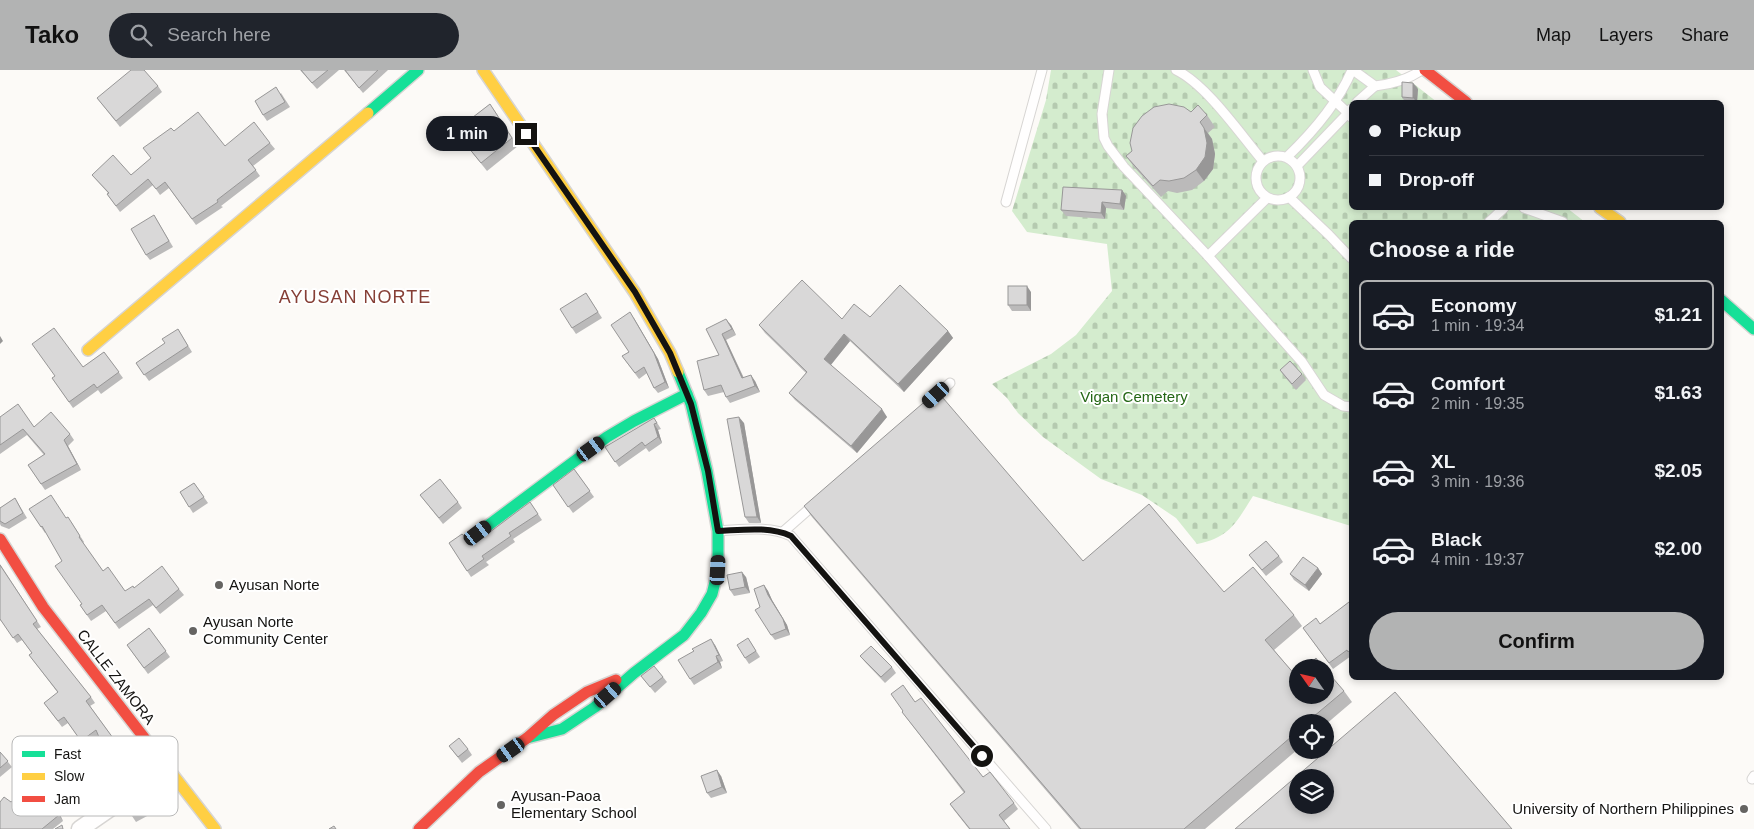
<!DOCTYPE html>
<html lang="en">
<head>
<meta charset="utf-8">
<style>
  body { margin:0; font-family:Arial,sans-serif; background:#20242c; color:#f1f3f6; height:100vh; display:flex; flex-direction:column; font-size:19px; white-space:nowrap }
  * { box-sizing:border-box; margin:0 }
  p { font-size:16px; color:#9ea1a6 }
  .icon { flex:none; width:28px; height:28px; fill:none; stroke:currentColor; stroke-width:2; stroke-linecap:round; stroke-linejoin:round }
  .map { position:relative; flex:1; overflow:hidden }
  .side { position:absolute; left:1349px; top:150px; width:375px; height:460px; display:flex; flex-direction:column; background:#171b24; border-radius:8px; box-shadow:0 2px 8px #0003 }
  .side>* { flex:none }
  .hud { position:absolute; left:1349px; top:30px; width:375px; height:110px; border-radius:8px; box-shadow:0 2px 8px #0003; display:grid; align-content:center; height:110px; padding:0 20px; background:#171b24 }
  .needle { width:32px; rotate:304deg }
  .controls { position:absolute; left:1289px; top:589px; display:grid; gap:10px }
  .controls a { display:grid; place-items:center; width:45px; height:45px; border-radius:50%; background:#171b24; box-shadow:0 2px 8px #0003; font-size:25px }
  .end { position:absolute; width:22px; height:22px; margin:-11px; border:6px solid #141311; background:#fff; box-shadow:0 0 0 2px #fff }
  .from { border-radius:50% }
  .bubble { position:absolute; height:35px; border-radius:18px; background:#171b24; box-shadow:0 2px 8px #0003; font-size:16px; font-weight:800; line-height:35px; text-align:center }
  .car { position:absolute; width:15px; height:30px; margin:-15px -8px; border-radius:6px; box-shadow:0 0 4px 1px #0007; background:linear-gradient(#222 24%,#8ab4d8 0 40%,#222 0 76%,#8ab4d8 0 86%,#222 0) }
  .hud b { display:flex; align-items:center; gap:18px; height:48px; font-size:19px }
  .hud b+b { border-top:1px solid #363941 }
  .hud i { width:12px; height:12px; background:#f1f3f6 }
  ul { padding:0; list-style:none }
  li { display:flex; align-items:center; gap:15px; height:70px; margin:0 10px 8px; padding:0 10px; border:2px solid transparent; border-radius:8px }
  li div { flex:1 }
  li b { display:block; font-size:19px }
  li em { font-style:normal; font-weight:800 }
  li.active { border-color:#b2b3b3 }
  li>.icon { width:45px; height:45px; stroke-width:1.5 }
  h2 { padding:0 20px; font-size:22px; line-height:60px }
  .cta { display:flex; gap:10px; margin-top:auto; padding:10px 20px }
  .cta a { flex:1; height:58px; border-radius:30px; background:#b2b3b3; color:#111; font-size:20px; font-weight:800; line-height:58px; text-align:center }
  header { display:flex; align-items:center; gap:30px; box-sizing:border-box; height:70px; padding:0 25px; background:#b2b3b3; color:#111 }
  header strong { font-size:24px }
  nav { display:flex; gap:28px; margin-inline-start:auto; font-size:18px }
  .search { width:350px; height:45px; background:#20242c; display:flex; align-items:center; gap:12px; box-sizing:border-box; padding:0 18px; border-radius:28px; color:#9ea1a6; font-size:19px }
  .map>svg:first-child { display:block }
</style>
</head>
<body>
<header>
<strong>Tako</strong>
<div class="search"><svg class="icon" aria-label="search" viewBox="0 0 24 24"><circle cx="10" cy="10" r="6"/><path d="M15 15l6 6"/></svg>Search here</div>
<nav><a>Map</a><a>Layers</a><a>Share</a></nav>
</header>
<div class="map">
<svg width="1754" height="759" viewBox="0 0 1754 759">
  <defs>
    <pattern id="cemetery-stones" width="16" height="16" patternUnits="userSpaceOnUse" patternTransform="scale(1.25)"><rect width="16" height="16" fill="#d4ecce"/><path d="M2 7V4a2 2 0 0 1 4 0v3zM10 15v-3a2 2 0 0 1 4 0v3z" fill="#b5cab0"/></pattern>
  </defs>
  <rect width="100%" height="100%" fill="#fcfaf7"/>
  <path fill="url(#cemetery-stones)" d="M1051,0H1396L1437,32H1351V138H1567L1585,152H1351V456L1253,426C1236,453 1229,468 1197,474L1176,448L1142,425L1101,409L1043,367L1018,343L1007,328L992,314L1051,284L1076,265L1112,221L1107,174L1027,162L1012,141L1046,30Z"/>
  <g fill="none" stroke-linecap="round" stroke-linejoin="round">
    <defs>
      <g id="lane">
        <polyline points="1109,0 1102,44 1104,68 1108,76 1124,97 1208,186 1302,292 1324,325 1343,336 1351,337"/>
        <path d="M1176,0C1207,15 1240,64 1263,91"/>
        <polyline points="1313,0 1320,17 1348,43 1351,39"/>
        <path d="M1353,0L1375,16C1393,14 1407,10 1422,0"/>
        <polyline points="1357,32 1375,16"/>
        <circle cx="1278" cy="108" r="22"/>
        <path d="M1287,87C1313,62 1338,33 1352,0"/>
        <polyline points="1297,96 1348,43 1351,47"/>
        <polyline points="1289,127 1329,165 1351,188"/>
        <polyline points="1006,132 1042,0"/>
        <polyline points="1524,138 1563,152"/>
        <polyline points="1489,152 1504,138"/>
        <polyline points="1208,186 1267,128"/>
        <polyline points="930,331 950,313"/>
        <path d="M718,461C742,460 769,455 791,466L1046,759"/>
        <polyline points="783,462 816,433"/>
        <polyline points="1752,709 1754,706"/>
      </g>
      <polyline id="street" points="80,759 168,698"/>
      <g id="fast">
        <polyline points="368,43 418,0"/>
        <polyline points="1721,230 1754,259"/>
        <polyline points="478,463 607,367 634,351 687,324"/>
        <polyline points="527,668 562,659 595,637 634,603 684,565 701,543 712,524 718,500 718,461 707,401 691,334 678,302"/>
      </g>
      <g id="slow">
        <polyline points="483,0 635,223 670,283 678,302"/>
        <polyline points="1600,138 1620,152"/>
        <polyline points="88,280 368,43"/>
        <polyline points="156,683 215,759"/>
      </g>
      <g id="jam">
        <polyline points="1425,0 1466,32"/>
        <polyline points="0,469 43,537 156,683"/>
        <polyline points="419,759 479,702 527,668 553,645 587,622 616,610"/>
      </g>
    </defs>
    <use href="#lane" stroke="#d7d5d3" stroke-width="11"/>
    <use href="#street" stroke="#d7d5d3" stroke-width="19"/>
    <use href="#fast" stroke="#d7d5d3" stroke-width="14"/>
    <use href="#slow" stroke="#d7d5d3" stroke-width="14"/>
    <use href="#jam" stroke="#d7d5d3" stroke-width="14"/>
    <use href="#lane" stroke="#fffefe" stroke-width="9"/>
    <use href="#street" stroke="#fffefe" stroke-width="16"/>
    <use href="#fast" stroke="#16e098" stroke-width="11"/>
    <use href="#slow" stroke="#ffcf43" stroke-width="11"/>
    <use href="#jam" stroke="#f24e42" stroke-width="11"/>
  </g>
  <g fill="#bbbaba">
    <polygon points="300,0 339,0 317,19"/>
    <polygon points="344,0 388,0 363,23"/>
    <polygon points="158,16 162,22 120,57 97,28"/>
    <polygon points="1418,19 1417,32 1405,32 1402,27"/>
    <polygon points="281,23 290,37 267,51 263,45"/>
    <polygon points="490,34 518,76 487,101 455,61"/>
    <polygon points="1191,42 1207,45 1215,57 1208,63 1212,69 1215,84 1213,99 1204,111 1192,120 1177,123 1168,121 1161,127 1134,97 1126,86 1132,81"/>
    <polygon points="174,61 225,76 270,73 275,79 253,96 260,106 221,136 223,137 196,155 169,118 160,125 153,115 120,142 107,124 108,123 92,105 131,105 151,89"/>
    <polygon points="1122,120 1126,126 1124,140 1106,138 1105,149 1066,146 1061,140"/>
    <polygon points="154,145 173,177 150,190 146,185"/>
    <polygon points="1031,222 1031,241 1012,241 1008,235"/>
    <polygon points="586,223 602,248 576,264 572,258"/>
    <polygon points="870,247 948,261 953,268 904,322 850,271 831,295 887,347 857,383 795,330 789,323 806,303 765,263 759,255"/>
    <polygon points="634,248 658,289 669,318 658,323 654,318 647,303 639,309 622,286 629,282"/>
    <polygon points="731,255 736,265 726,270 744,308 755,311 760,322 730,333 726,327 724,322 708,326 704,320 719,285 706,259"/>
    <polygon points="178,259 192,282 149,311 136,293 165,273"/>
    <polygon points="104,282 123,308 101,324 98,320 73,338 52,308 83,297"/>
    <polygon points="1280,300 1302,304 1306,310 1296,320 1284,306"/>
    <polygon points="0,347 34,357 70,364 74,370 68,376 81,400 45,420 28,395 44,385 27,365 0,384"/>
    <polygon points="654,348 661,359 658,360 662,373 649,382 646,378 619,397 605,377"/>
    <polygon points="744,353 761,453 749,453 745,447"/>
    <polygon points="574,399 594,427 573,443 553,415"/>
    <polygon points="194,413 208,433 193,443 180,422"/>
    <polygon points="420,425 458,432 462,438 443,454"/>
    <polygon points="15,428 27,448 9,459 1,456 0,454 0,438"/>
    <polygon points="530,432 542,450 513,469 515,472 486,492 489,495 471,507 449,473 469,470 475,471 482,468"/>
    <polygon points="804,436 1083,491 1224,522 1294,545 1302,556 1274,580 1296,606 1344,621 1352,632 1325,655 1325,652 1298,652 1298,679 1205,759 1079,759 812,447"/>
    <polygon points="29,439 66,448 72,453 84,472 83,473 103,501 125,521 134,518 179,519 184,525 160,544 153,535 119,559 106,541 91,551 80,535 82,534 62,491 46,462 45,463"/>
    <polygon points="1249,485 1279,486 1283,492 1266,506"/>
    <polygon points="0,494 41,557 37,559 91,627 95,633 90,636 113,668 120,673 140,705 122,718 118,712 99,667 85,677 68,653 62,657 44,633 58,623 29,585 32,583 22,570 17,573 1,550 0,551"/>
    <polygon points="1318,498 1322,504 1309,521 1294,510 1290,504"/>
    <polygon points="746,507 750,523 734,526 730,520"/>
    <polygon points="764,515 768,521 772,530 787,555 790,565 775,570 771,565 760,537"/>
    <polygon points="1351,534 1351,587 1351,586 1333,599 1303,558 1320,554"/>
    <polygon points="149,558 170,587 148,604 127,575"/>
    <polygon points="748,568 760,587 749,594 745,588"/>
    <polygon points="715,575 723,591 720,592 722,598 694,615 690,609"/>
    <polygon points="860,586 892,597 896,603 885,613 865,592"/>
    <polygon points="641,606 663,607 667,612 655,623"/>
    <polygon points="915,632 983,707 1014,733 1018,739 1004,751 1010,759 969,759 954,740 950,734 964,723 902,642"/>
    <polygon points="449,676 468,679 472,685 462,693"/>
    <polygon points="0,682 12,697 0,707"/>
    <polygon points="721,706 727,723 711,728 707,723"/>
    <polygon points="157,709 167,724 145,737 149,745 136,752 132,746 126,731"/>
    <polygon points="42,710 57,731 54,733 63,751 53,759 0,759 11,732"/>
    <polygon points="101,711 105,717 84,734 67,712"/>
  </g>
  <g fill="#989797">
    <polygon points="1413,13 1418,19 1417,32 1413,28"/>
    <polygon points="1204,58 1212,69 1215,84 1213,99 1204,111 1196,100"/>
    <polygon points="1122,120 1126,126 1124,140 1120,134"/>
    <polygon points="1102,132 1106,138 1105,149 1101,143"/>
    <polygon points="1027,216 1031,222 1031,241 1027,235"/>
    <polygon points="630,242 658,289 669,318 665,312"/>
    <polygon points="726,249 731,255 736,265 732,259"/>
    <polygon points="948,261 953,268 904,322 898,314"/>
    <polygon points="722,264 726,270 746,314 742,308"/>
    <polygon points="844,264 850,271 829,297 824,289"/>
    <polygon points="0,266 3,271 0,274"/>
    <polygon points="751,305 755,311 760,322 755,316"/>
    <polygon points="882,339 887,347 857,383 851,376"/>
    <polygon points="739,347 744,353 761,453 757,447"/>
    <polygon points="654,354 658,360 662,373 658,367"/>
    <polygon points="64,370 68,376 81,400 77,394"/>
    <polygon points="1318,498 1322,504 1309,521 1305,515"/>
    <polygon points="742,502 746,507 750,523 745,517"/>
    <polygon points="764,515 768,521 772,530 787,555 790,565 786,559 768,525"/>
    <polygon points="711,569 715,575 723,591 719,585"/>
    <polygon points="716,586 720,592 722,598 718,592"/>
    <polygon points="717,700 721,706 727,723 722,717"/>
    <polygon points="50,727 54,733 63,751 59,745"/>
  </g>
  <g fill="#d9d8d8" stroke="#989797" fill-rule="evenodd">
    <polygon points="131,0 144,0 158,16 116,51 97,28"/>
    <polygon points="301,0 328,0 312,13"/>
    <polygon points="345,0 378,0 359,18"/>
    <polygon points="1402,12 1413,13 1413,28 1402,27"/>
    <polygon points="276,17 285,32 263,45 255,31"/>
    <polygon points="490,34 512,68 481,93 455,61"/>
    <polygon points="1169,34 1184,37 1191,42 1198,35 1207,45 1200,52 1204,58 1207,73 1205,87 1196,100 1184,108 1169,111 1160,110 1153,116 1126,86 1132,81 1130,73 1133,58 1142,46 1154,37"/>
    <polygon points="198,42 225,76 254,52 270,73 248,90 256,100 217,130 218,132 192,149 165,112 156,119 148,109 116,136 107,124 109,123 92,105 113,85 131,105 151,88 143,78 171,58 174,61"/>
    <polygon points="1063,117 1122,120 1120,134 1102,132 1101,143 1061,140"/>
    <polygon points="154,145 169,171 146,185 131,159"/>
    <polygon points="802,210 842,249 854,234 870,247 900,215 948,261 898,314 844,264 824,289 882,339 851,376 789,323 807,302 759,255"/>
    <rect x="1008" y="216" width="19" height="19"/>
    <polygon points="586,223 598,242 572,258 560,239"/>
    <polygon points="630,242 654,283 665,312 654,318 644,297 635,303 622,286 629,282 611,255"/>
    <polygon points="726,249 732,259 722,264 742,308 751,305 755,316 726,327 721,315 704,320 697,291 719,285 706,259"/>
    <polygon points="54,258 83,297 104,282 119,302 97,318 94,314 69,332 52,308 55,306 32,274"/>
    <polygon points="178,259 188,276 144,305 136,293 165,273 162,269"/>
    <polygon points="1290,291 1302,304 1292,314 1280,300"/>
    <polygon points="937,321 1083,491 1149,434 1224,522 1253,497 1294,545 1265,570 1296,606 1298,604 1298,625 1325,625 1325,599 1344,621 1307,652 1298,652 1298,661 1184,759 1081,759 804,436"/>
    <polygon points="18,334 34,357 51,342 70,364 64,370 77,394 41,414 28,395 45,384 23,359 0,375 0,347"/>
    <polygon points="739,347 757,447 745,447 727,349"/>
    <polygon points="654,348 657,353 654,354 658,367 645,376 642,372 615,392 605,377"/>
    <polygon points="574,399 590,421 568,437 553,415"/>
    <polygon points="440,409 458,432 439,448 420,425"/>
    <polygon points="194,413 204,427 189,437 180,422"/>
    <polygon points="51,425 66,448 68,447 80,466 79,467 103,501 108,497 125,521 133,516 134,518 162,496 179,519 156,538 149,529 115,553 102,535 87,545 80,535 82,534 55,496 62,491 42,456 41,457 29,439"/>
    <polygon points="15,428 23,443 5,454 0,451 0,438"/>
    <polygon points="530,432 538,444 509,463 511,466 482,486 484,489 467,501 449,473 462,464 469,470 475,471 482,468"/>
    <polygon points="1266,471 1279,486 1262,500 1249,485"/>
    <polygon points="1303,487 1318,498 1305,515 1290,504"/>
    <polygon points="0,495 37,551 33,554 91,627 86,631 113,668 116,667 136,699 118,712 96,660 81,671 64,647 58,651 44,633 58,622 29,585 32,583 18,564 13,568 0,549"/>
    <polygon points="742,502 745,517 730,520 727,505"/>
    <polygon points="764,515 768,525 783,549 786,559 771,565 755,540 760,537 754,519"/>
    <polygon points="1349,532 1351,534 1351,579 1348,582 1347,580 1329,593 1303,558 1316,548 1320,554"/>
    <polygon points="149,558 166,581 144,598 127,575"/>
    <polygon points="748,568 756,581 745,588 737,575"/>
    <polygon points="711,569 719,585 716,586 718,592 690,609 678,590 694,581 692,579"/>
    <polygon points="871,576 892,597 881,607 860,586"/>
    <polygon points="1316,588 1324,598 1305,598"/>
    <polygon points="654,596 663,607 650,617 641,606"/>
    <polygon points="903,615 915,632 921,628 983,707 990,702 1014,733 999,745 1010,759 970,759 950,734 965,722 902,642 903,641 891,624"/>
    <path d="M1395,622L1512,759H1235ZM1298,708H1325V735H1298Z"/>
    <polygon points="459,668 468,679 458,687 449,676"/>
    <polygon points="0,682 8,691 0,698"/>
    <polygon points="717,700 722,717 707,723 701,706"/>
    <polygon points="42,710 52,726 50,727 59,745 42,759 0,759 0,732 4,727 11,732"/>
    <polygon points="62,755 63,759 55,759"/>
    <polygon points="334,756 336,759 329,759"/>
  </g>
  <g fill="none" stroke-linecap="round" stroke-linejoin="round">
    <path stroke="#141311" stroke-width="6" d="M526,64L635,222L670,283L691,334L708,401L718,461C742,460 769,456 791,466L982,686"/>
  </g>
  <g fill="#656462" stroke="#fff" stroke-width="2">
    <circle cx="219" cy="515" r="5"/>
    <circle cx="193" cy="561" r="5"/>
    <circle cx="501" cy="735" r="5"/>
    <circle cx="1744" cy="739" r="5"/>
  </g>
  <g text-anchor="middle" stroke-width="4" stroke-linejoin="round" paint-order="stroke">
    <g font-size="15" fill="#246615" stroke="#fff">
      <text x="1134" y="332">Vigan Cemetery</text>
    </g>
    <g font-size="15" fill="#141311" stroke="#fff" text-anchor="start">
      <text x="229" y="520">Ayusan Norte</text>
      <text x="203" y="557">Ayusan Norte<tspan x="203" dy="17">Community Center</tspan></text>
      <text x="511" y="731">Ayusan-Paoa<tspan x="511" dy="17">Elementary School</tspan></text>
      <text x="1734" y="744" text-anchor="end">University of Northern Philippines</text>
    </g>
    <g font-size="15" fill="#141311" stroke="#fff">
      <text transform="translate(116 607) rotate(52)" y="5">CALLE ZAMORA</text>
    </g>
    <g font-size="18" letter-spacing="1" fill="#863f36" stroke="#fff">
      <text x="355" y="233">AYUSAN NORTE</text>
    </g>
  </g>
  <rect x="12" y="666" width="166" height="80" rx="8" fill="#fff" stroke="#b8b8b8" stroke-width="1"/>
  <rect x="22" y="681" width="23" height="6" fill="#16e098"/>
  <rect x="22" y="703" width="23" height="7" fill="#ffcf43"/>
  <rect x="22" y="726" width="23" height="6" fill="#f24e42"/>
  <g font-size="14" fill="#141311">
    <text x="54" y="689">Fast</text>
    <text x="54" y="711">Slow</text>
    <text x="54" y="734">Jam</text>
  </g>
</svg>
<div class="controls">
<a><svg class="needle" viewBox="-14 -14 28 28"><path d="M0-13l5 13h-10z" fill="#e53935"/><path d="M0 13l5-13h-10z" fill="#9ea1a6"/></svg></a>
<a><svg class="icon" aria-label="locate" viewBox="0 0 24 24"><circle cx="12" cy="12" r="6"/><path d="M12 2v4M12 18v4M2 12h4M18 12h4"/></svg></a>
<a><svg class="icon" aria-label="layers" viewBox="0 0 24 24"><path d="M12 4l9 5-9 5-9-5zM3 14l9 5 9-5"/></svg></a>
</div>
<i class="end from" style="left:982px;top:686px"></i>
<i class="end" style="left:526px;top:64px"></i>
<div class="bubble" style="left:426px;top:46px;width:82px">1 min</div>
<i class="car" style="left:936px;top:325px;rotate:228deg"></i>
<i class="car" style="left:591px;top:379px;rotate:54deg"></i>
<i class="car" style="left:478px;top:463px;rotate:53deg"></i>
<i class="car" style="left:718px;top:500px;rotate:3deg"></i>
<i class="car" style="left:608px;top:625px;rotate:49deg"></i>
<i class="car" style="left:511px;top:680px;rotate:235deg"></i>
<div class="hud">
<b><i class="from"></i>Pickup</b>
<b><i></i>Drop-off</b>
</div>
<section class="side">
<h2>Choose a ride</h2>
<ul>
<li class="active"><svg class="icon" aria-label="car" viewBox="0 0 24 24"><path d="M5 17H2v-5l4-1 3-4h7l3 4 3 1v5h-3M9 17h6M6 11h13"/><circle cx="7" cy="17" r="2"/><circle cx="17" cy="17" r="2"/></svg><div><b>Economy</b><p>1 min · 19:34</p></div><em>$1.21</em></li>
<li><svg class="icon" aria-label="car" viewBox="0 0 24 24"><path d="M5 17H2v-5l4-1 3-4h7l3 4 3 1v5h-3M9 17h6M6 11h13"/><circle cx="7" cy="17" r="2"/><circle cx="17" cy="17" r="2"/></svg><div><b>Comfort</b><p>2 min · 19:35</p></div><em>$1.63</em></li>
<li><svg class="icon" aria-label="car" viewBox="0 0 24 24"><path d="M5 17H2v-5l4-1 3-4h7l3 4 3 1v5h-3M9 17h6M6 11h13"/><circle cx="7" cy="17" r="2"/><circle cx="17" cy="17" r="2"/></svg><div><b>XL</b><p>3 min · 19:36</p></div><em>$2.05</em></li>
<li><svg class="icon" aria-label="car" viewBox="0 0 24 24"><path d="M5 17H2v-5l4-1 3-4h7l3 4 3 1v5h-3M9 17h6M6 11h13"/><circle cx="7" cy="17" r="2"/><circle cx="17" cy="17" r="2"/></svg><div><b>Black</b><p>4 min · 19:37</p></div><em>$2.00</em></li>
</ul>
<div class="cta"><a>Confirm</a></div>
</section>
</div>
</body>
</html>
